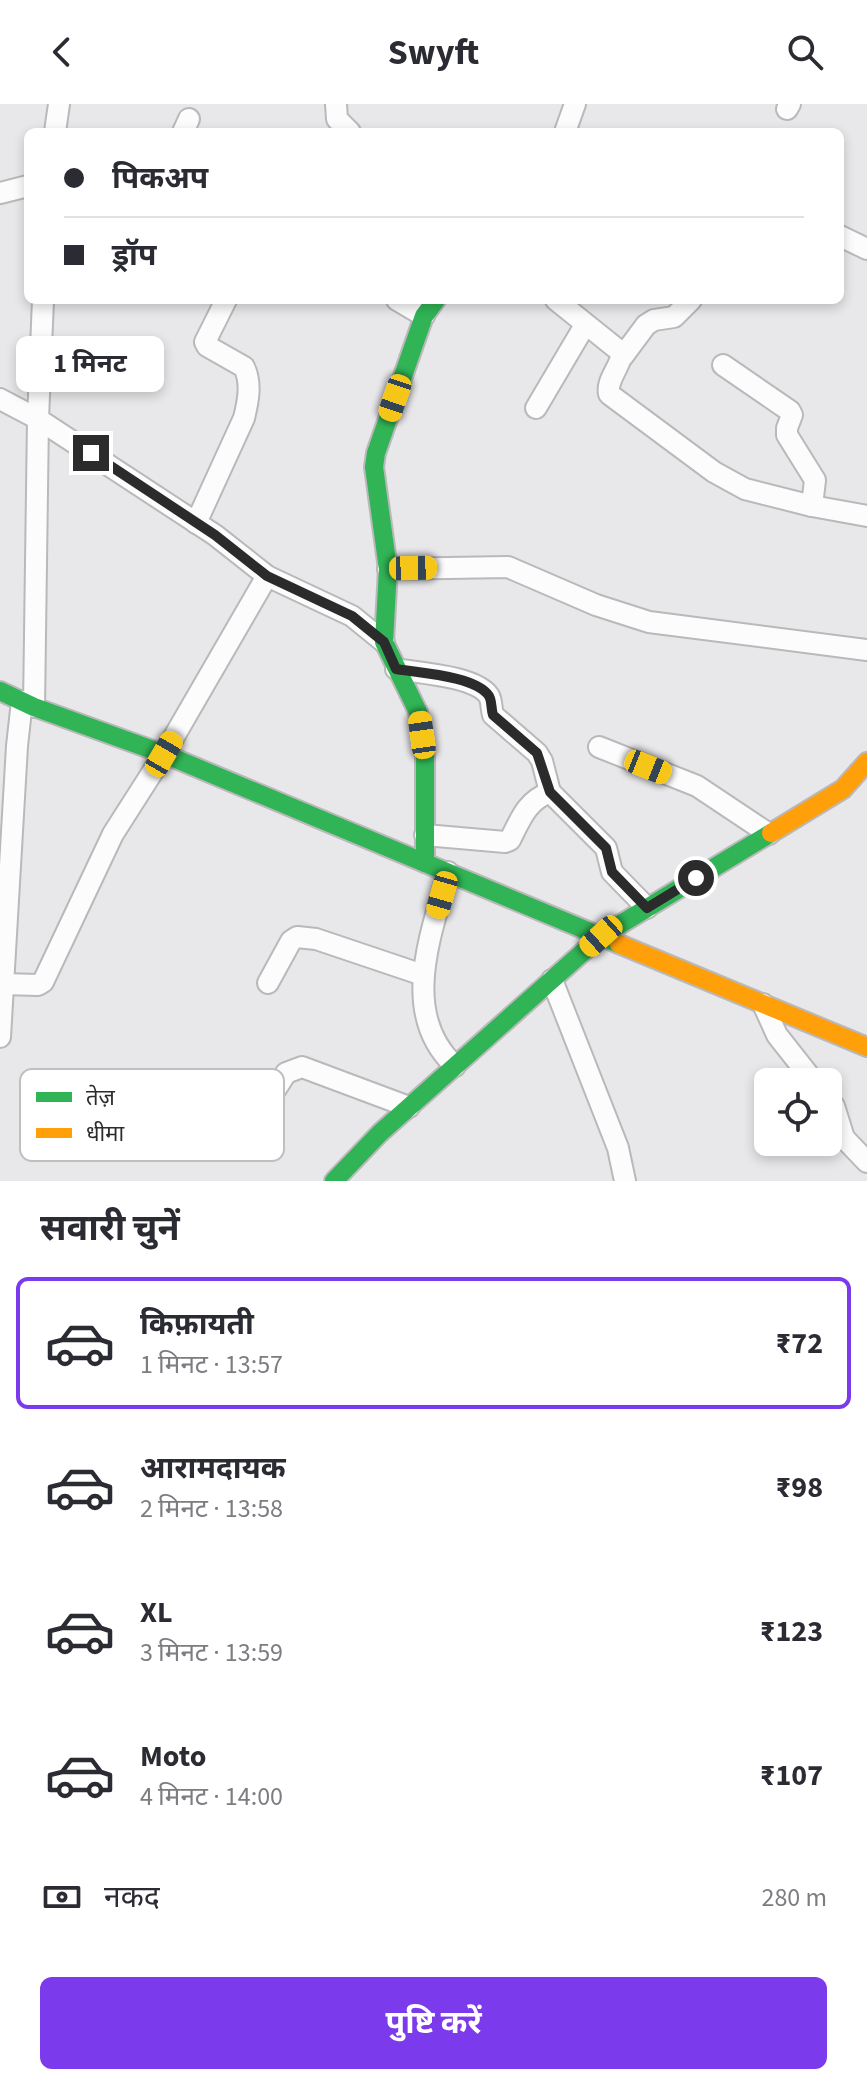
<!DOCTYPE html>
<html lang="hi">
<head>
<meta charset="utf-8">
<style>
  body { margin:0; font-family:"Source Sans 3","Noto Sans Devanagari",sans-serif; background:#f7f7f7; color:#2b2b33; height:100vh; display:flex; flex-direction:column; font-size:30px; white-space:nowrap }
  * { box-sizing:border-box; margin:0 }
  p { font-size:26px; color:#7c7c81 }
  .icon { flex:none; width:44px; height:44px; fill:none; stroke:currentColor; stroke-width:2; stroke-linecap:round; stroke-linejoin:round }
  .map { position:relative; height:1077px; overflow:hidden }
  .drawer { display:flex; flex-direction:column; background:#fff; flex:1 }
  .drawer>* { flex:none }
  .banner { position:absolute; left:24px; top:24px; width:820px; height:176px; border-radius:12px; box-shadow:0 4px 12px #0003; display:grid; align-content:center; height:176px; padding:0 40px; background:#fff }
  .fabs { position:absolute; left:754px; top:964px; display:grid; gap:16px }
  .fabs a { display:grid; place-items:center; width:88px; height:88px; border-radius:12px; background:#fff; box-shadow:0 4px 12px #0003; font-size:40px }
  .end { position:absolute; width:36px; height:36px; margin:-18px; border:10px solid #2b2b2c; background:#fff; box-shadow:0 0 0 4px #fff }
  .from { border-radius:50% }
  .bubble { position:absolute; height:56px; border-radius:12px; background:#fff; box-shadow:0 4px 12px #0003; font-size:26px; font-weight:700; line-height:56px; text-align:center }
  .car { position:absolute; width:24px; height:48px; margin:-24px -12px; border-radius:10px; box-shadow:0 0 6px 2px #0007; background:linear-gradient(#f5c518 24%,#345 0 40%,#f5c518 0 76%,#345 0 86%,#f5c518 0) }
  .banner b { display:flex; align-items:center; gap:28px; height:76px; font-size:30px }
  .banner b+b { border-top:2px solid #e1e1e2 }
  .banner i { width:20px; height:20px; background:#2b2b33 }
  ul { padding:0; list-style:none }
  li { display:flex; align-items:center; gap:24px; height:132px; margin:0 16px 12px; padding:0 24px; border:4px solid transparent; border-radius:12px }
  li div { flex:1 }
  li b { display:block; font-size:30px }
  li em { font-style:normal; font-weight:700 }
  li.on { border-color:#7c3aed }
  li>.icon { width:72px; height:72px; stroke-width:1.5 }
  h2 { padding:0 40px; font-size:36px; line-height:96px }
  .pay { display:flex; align-items:center; gap:20px; height:88px; padding:0 40px; font-size:30px }
  .pay p { margin-inline-start:auto }
  .button { display:flex; gap:16px; margin-top:auto; padding:16px 40px }
  .button a { flex:1; height:92px; border-radius:12px; background:#7c3aed; color:#fff; font-size:32px; font-weight:700; line-height:92px; text-align:center }
  header { display:flex; justify-content:space-between; align-items:center; height:104px; padding:0 40px; background:#fff; font-size:36px; font-weight:700 }
  .map>svg:first-child { display:block }
</style>
</head>
<body>
<header><svg class="icon" aria-label="back" viewBox="0 0 24 24"><path d="M15 5l-7 7 7 7"/></svg>Swyft<svg class="icon" aria-label="search" viewBox="0 0 24 24"><circle cx="10" cy="10" r="6"/><path d="M15 15l6 6"/></svg></header>
<div class="map">
<svg width="867" height="1077" viewBox="0 0 867 1077">
  <rect width="100%" height="100%" fill="#e8e8ea"/>
  <g fill="none" stroke-linecap="round" stroke-linejoin="round">
    <defs>
      <g id="street">
        <polyline points="336,0 337,15 350,28"/>
        <polyline points="787,5 790,0"/>
        <polyline points="55,28 59,0"/>
        <polyline points="183,28 189,15"/>
        <polyline points="565,28 575,0"/>
        <polyline points="0,89 28,82"/>
        <polyline points="840,132 867,145"/>
        <polyline points="397,196 424,212"/>
        <path d="M556,196L622,249C620,264 606,276 609,290L714,368L745,385L812,402L867,412"/>
        <polyline points="623,252 646,221 654,216 674,213 691,196"/>
        <polyline points="723,261 790,307 792,311 787,324 787,331 815,376 812,402"/>
        <polyline points="0,295 38,315 215,431 267,472 352,512 384,538"/>
        <polyline points="536,304 585,221"/>
        <path d="M196,419L244,314C248,298 252,279 244,263L207,242L205,238L226,196"/>
        <polyline points="388,465 508,463 596,501 649,518 867,546"/>
        <path d="M396,565C419,569 476,572 489,592C492,597 491,605 493,611L537,649L542,657L550,688L606,744L612,768L647,804"/>
        <polyline points="34,603 38,315 43,196"/>
        <polyline points="599,643 697,682 769,730"/>
        <path d="M425,731L505,738L510,736C521,714 527,697 550,688"/>
        <path d="M448,768C431,831 399,910 455,962"/>
        <polyline points="552,876 618,1044 625,1077"/>
        <polyline points="268,879 291,837 297,833 316,835 423,871"/>
        <polyline points="3,880 38,881 43,878 113,730 164,650 267,472"/>
        <polyline points="763,900 777,931 814,978"/>
        <polyline points="0,933 17,642 22,597"/>
        <polyline points="828,995 834,1002 844,1034 867,1058"/>
        <polyline points="254,1019 286,969 302,963 409,1003"/>
      </g>
      <g id="fast">
        <polyline points="0,587 34,603 164,650 619,840"/>
        <polyline points="425,759 425,653 418,608 384,538 388,465 374,363 376,349 424,212 436,196"/>
        <polyline points="334,1077 380,1029 601,832 771,729"/>
      </g>
      <g id="slow">
        <polyline points="771,729 843,685 867,658"/>
        <polyline points="619,840 867,943"/>
      </g>
    </defs>
    <use href="#street" stroke="#b9b9bb" stroke-width="24"/>
    <use href="#fast" stroke="#b9b9bb" stroke-width="22"/>
    <use href="#slow" stroke="#b9b9bb" stroke-width="22"/>
    <use href="#street" stroke="#fcfcfc" stroke-width="20"/>
    <use href="#fast" stroke="#30b455" stroke-width="18"/>
    <use href="#slow" stroke="#ff9f0a" stroke-width="18"/>
  </g>
  <g fill="none" stroke-linecap="round" stroke-linejoin="round">
    <path stroke="#2b2b2c" stroke-width="10" d="M91,349L215,431L267,472L352,512L384,538L396,565C419,569 476,572 489,592C492,597 491,605 493,611L537,649L550,688L606,744L612,768L647,804L696,774"/>
  </g>
  <rect x="20" y="965" width="264" height="92" rx="12" fill="#fff" stroke="#bfbfc0" stroke-width="2"/>
  <rect x="36" y="988" width="36" height="10" fill="#30b455"/>
  <rect x="36" y="1024" width="36" height="10" fill="#ff9f0a"/>
  <g font-size="22" fill="#2b2b2c">
    <text x="86" y="1001">तेज़</text>
    <text x="86" y="1037">धीमा</text>
  </g>
</svg>
<div class="fabs">
<a><svg class="icon" aria-label="locate" viewBox="0 0 24 24"><circle cx="12" cy="12" r="6"/><path d="M12 2v4M12 18v4M2 12h4M18 12h4"/></svg></a>
</div>
<i class="end from" style="left:696px;top:774px"></i>
<i class="end" style="left:91px;top:349px"></i>
<div class="bubble" style="left:16px;top:232px;width:148px">1 मिनट</div>
<i class="car" style="left:395px;top:294px;rotate:199deg"></i>
<i class="car" style="left:413px;top:464px;rotate:89deg"></i>
<i class="car" style="left:422px;top:631px;rotate:352deg"></i>
<i class="car" style="left:164px;top:650px;rotate:30deg"></i>
<i class="car" style="left:648px;top:663px;rotate:112deg"></i>
<i class="car" style="left:442px;top:791px;rotate:196deg"></i>
<i class="car" style="left:601px;top:832px;rotate:228deg"></i>
<div class="banner">
<b><i class="from"></i>पिकअप</b>
<b><i></i>ड्रॉप</b>
</div>
</div>
<section class="drawer">
<h2>सवारी चुनें</h2>
<ul>
<li class="on"><svg class="icon" aria-label="car" viewBox="0 0 24 24"><path d="M5 17H2v-5l4-1 3-4h7l3 4 3 1v5h-3M9 17h6M6 11h13"/><circle cx="7" cy="17" r="2"/><circle cx="17" cy="17" r="2"/></svg><div><b>किफ़ायती</b><p>1 मिनट · 13:57</p></div><em>₹72</em></li>
<li><svg class="icon" aria-label="car" viewBox="0 0 24 24"><path d="M5 17H2v-5l4-1 3-4h7l3 4 3 1v5h-3M9 17h6M6 11h13"/><circle cx="7" cy="17" r="2"/><circle cx="17" cy="17" r="2"/></svg><div><b>आरामदायक</b><p>2 मिनट · 13:58</p></div><em>₹98</em></li>
<li><svg class="icon" aria-label="car" viewBox="0 0 24 24"><path d="M5 17H2v-5l4-1 3-4h7l3 4 3 1v5h-3M9 17h6M6 11h13"/><circle cx="7" cy="17" r="2"/><circle cx="17" cy="17" r="2"/></svg><div><b>XL</b><p>3 मिनट · 13:59</p></div><em>₹123</em></li>
<li><svg class="icon" aria-label="car" viewBox="0 0 24 24"><path d="M5 17H2v-5l4-1 3-4h7l3 4 3 1v5h-3M9 17h6M6 11h13"/><circle cx="7" cy="17" r="2"/><circle cx="17" cy="17" r="2"/></svg><div><b>Moto</b><p>4 मिनट · 14:00</p></div><em>₹107</em></li>
</ul>
<div class="pay"><svg class="icon" aria-label="cash" viewBox="0 0 24 24"><path d="M3 7h18v10H3z"/><circle cx="12" cy="12" r="2"/></svg>नकद<p>280 m</p></div>
<div class="button"><a>पुष्टि करें</a></div>
</section>
</body>
</html>
